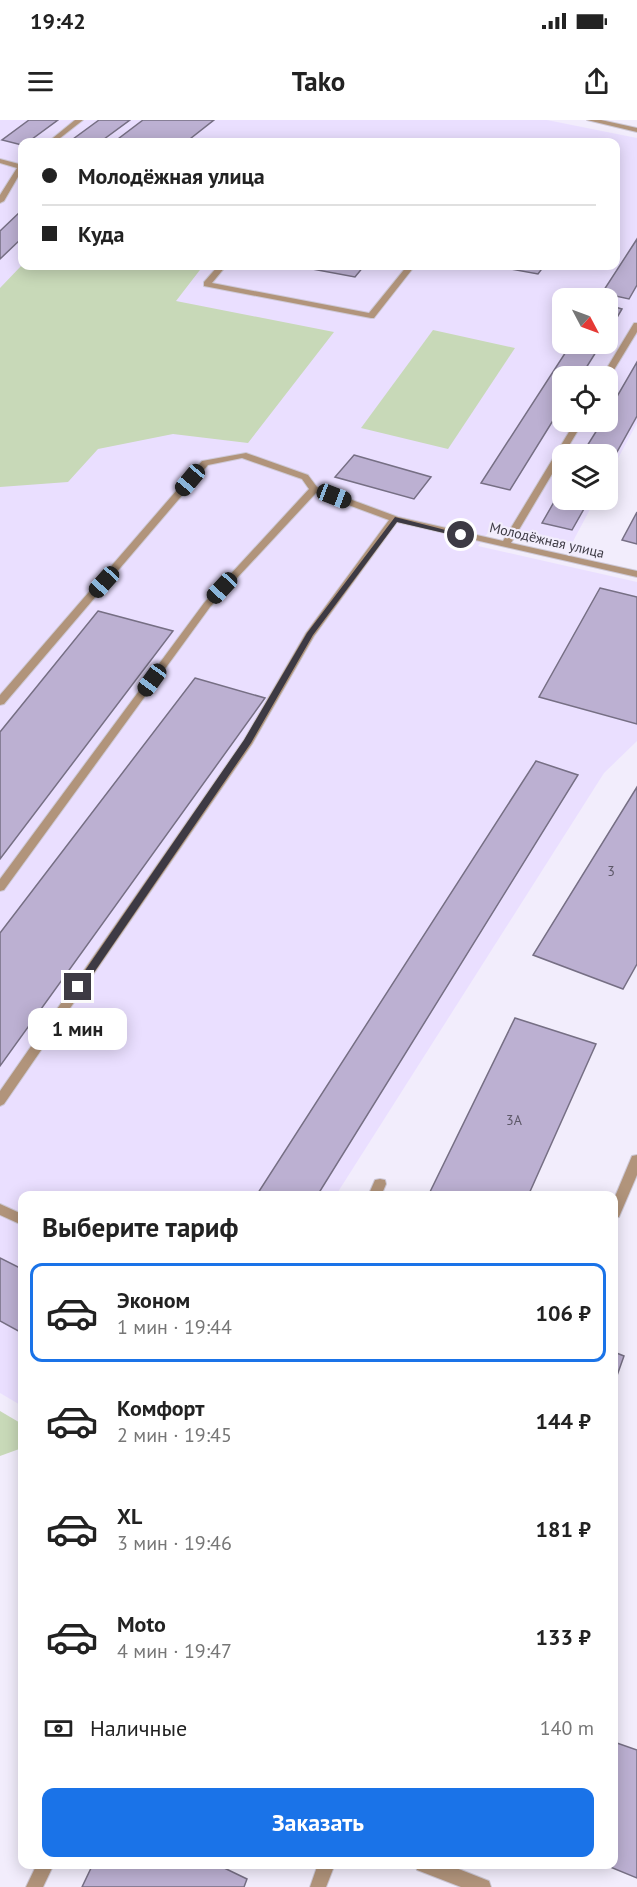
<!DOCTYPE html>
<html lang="ru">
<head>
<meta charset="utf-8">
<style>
  body { margin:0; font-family:"PT Sans",sans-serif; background:#f6f6f6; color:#222; height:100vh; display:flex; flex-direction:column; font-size:22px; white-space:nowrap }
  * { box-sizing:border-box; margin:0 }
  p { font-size:20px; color:#767676 }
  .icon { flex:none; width:33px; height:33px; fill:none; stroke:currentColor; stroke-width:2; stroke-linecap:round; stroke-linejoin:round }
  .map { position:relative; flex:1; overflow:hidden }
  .side { position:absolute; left:18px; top:1071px; width:600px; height:678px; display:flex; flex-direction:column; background:#fff; border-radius:12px; box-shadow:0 3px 15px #0003 }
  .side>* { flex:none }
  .guide { position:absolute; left:18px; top:18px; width:602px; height:132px; border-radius:12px; box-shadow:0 3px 15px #0003; display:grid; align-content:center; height:132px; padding:0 24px; background:#fff }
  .needle { width:39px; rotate:131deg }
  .buttons { position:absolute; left:552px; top:168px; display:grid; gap:12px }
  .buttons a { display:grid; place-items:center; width:66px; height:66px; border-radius:12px; background:#fff; box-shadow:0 3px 15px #0003; font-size:30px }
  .end { position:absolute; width:27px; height:27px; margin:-14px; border:8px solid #3d3a44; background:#fff; box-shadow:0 0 0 3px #fff }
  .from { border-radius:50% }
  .bubble { position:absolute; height:42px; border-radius:12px; background:#fff; box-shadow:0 3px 15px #0003; font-size:20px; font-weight:700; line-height:42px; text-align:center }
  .car { position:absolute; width:18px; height:36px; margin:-18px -9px; border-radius:8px; box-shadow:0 0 4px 2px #0007; background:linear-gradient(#222 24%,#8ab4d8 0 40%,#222 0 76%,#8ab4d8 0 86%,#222 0) }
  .guide b { display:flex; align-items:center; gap:21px; height:57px; font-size:22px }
  .guide b+b { border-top:2px solid #e0e0e0 }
  .guide i { width:15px; height:15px; background:#222 }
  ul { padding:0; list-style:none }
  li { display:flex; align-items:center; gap:18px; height:99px; margin:0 12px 9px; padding:0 12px; border:3px solid transparent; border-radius:12px }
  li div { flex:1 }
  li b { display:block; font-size:22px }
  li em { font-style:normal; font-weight:700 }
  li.active { border-color:#1a73e8 }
  li>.icon { width:54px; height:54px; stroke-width:1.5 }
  h2 { padding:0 24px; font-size:27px; line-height:72px }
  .pay { display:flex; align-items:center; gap:15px; height:66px; padding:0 24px; font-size:22px }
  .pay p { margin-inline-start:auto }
  .primary-button { display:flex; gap:12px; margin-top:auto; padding:12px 24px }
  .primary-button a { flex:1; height:69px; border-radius:12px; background:#1a73e8; color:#fff; font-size:24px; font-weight:700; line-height:69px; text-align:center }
  .status { display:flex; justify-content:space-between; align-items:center; height:42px; padding:0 30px; background:#fff; direction:ltr }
  .status svg { height:16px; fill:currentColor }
  header { display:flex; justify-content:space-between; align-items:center; height:78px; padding:0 24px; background:#fff; font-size:27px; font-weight:700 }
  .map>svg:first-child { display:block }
</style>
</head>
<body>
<div class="status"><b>19:42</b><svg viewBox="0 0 49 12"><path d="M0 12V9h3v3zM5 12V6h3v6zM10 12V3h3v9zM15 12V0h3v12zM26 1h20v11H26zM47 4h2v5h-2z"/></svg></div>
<header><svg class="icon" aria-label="menu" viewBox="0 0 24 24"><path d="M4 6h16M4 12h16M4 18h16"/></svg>Tako<svg class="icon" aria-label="share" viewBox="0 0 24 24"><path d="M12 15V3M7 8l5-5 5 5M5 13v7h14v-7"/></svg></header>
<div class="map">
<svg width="637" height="1767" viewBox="0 0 637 1767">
  <rect width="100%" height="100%" fill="#f2edfc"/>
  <path fill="#eadfff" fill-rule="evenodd" d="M0,0H547L637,18V303L608,357V334H562V380H595L571,425L493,406L478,426L637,462V621L604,653L336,1075L22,1076V1286L0,1273ZM22,22H615V146H22ZM562,178H608V224H562ZM562,256H608V302H562Z"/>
  <g fill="#c8d9b8">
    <polygon points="22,145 203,146 176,181 334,212 248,323 173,314 98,329 68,362 0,367 0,168"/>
    <polygon points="433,210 515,228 448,329 361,308"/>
    <polygon points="0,1291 22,1304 22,1328 0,1336"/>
  </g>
  <g fill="#bcb0d2" stroke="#766f84" stroke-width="1.5">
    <polygon points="29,0 58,0 28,22 22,22 22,25 2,20"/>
    <polygon points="99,0 130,0 100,22 69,22"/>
    <polygon points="143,0 214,0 186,22 114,22"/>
    <polygon points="22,90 22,118 0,139 0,111"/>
    <polygon points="637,119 637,165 629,179 602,173"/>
    <polygon points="296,146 364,146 355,157"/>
    <polygon points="495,146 544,146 538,154"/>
    <polygon points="608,185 622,189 608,213"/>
    <polygon points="571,224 601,224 581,256 562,256 562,286 510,370 481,363"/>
    <polygon points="637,242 637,296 608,348 608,334 582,334 602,302 608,302 608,292"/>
    <polygon points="354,335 431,357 414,379 335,357"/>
    <polygon points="562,368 562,380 589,380 572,410 542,403"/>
    <polygon points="637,392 637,424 622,420"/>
    <polygon points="600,468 637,477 637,604 539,577"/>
    <polygon points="98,491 173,511 0,739 0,612"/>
    <polygon points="195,558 265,578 0,946 0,813"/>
    <polygon points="536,641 578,655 317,1076 256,1076"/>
    <polygon points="637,667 637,844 623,869 533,835"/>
    <polygon points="515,898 596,924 528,1076 428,1076"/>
    <polygon points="0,1138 22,1149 22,1213 0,1201"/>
    <polygon points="614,1232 624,1236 614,1264"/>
    <polygon points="614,1622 637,1630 637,1758 603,1744 614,1744"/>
    <polygon points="93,1744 216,1744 247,1759 244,1767 82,1767"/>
  </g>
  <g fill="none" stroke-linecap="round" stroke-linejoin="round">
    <defs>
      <g id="service">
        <polygon points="75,0 83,0 55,22 48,22"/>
        <polygon points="0,39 19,44 22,43 22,50 4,81 0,83 0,75 17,48 0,43"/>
        <polygon points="218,146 226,146 212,163 369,193 407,146 414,147 374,198 371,198 204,166 204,162"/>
        <polygon points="634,203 637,203 637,212 609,258 602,256"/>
        <polygon points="575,302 583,302 511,423 637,451 637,457 397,402 314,516 252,624 4,984 0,986 0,971 244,620 306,513 389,400 316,373 210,487 4,770 0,771 0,759 204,483 309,369 302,359 242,338 208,345 4,584 0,585 0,575 202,341 246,333 308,355 317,367 398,397 503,421"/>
        <polygon points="637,1035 637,1055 619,1097 614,1098 614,1079 632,1036"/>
        <polygon points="380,1059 385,1060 386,1064 381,1076 368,1076 375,1060"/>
        <polygon points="0,1084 22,1094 22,1105 0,1095"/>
        <polygon points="37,1744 54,1744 43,1767 26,1767"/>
        <polygon points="318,1744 335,1744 326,1767 310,1767"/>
        <polygon points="415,1744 446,1744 489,1761 491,1767 461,1767 417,1750"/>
      </g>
      <polygon id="minor" points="587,0 601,0 637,8 637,12"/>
    </defs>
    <use href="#service" stroke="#cec9d7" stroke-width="2"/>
    <use href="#minor" stroke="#cec9d7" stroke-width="2"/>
    <use href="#service" fill="#b1947b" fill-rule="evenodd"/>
    <use href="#minor" fill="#b1947b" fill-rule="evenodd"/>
  </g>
  <polygon fill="#3d3a44" points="395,397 465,415 461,417 397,402 313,515 251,623 82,870 75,870 75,865 244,620 307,513"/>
  <g text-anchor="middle" stroke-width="4.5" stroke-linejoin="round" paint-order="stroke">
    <g font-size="14" fill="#3d3a44" stroke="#f2edfc">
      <text transform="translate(547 420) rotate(13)" y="5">Молодёжная улица</text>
    </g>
    <g font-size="14" fill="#5d5868">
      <text x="611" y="756">3</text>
      <text x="514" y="1005">3А</text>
    </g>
  </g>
</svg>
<div class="buttons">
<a><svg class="needle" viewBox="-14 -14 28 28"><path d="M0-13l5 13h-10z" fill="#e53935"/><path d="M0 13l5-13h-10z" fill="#767676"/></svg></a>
<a><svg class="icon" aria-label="locate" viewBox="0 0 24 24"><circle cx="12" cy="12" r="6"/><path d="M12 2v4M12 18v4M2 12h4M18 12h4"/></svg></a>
<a><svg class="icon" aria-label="layers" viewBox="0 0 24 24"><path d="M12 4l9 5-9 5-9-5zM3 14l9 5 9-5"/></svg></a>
</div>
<i class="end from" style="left:461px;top:415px"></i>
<i class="end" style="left:78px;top:867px"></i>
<div class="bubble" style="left:28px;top:888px;width:99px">1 мин</div>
<i class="car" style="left:190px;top:360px;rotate:220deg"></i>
<i class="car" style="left:334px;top:376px;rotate:111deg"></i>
<i class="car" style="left:104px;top:462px;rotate:222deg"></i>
<i class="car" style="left:222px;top:468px;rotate:223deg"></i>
<i class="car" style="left:152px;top:560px;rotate:216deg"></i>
<div class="guide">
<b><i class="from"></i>Молодёжная улица</b>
<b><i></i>Куда</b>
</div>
<section class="side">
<h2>Выберите тариф</h2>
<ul>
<li class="active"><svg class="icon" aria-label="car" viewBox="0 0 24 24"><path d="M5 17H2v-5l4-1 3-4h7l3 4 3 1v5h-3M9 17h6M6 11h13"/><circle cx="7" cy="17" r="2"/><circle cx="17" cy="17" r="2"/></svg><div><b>Эконом</b><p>1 мин · 19:44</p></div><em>106 ₽</em></li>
<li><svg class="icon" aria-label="car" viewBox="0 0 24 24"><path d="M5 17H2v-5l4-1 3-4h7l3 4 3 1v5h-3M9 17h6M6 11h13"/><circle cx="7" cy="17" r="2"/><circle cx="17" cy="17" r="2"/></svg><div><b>Комфорт</b><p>2 мин · 19:45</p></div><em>144 ₽</em></li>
<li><svg class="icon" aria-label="car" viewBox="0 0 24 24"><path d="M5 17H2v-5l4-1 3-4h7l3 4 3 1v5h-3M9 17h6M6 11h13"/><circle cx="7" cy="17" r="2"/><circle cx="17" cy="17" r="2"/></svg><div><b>XL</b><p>3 мин · 19:46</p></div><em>181 ₽</em></li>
<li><svg class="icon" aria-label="car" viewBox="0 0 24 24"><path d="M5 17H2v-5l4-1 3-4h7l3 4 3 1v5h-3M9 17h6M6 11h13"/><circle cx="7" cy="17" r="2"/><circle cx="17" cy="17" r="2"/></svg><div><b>Moto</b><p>4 мин · 19:47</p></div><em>133 ₽</em></li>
</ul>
<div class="pay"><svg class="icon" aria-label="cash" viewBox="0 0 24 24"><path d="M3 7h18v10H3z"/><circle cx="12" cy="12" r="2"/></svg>Наличные<p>140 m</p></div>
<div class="primary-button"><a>Заказать</a></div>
</section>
</div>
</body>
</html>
